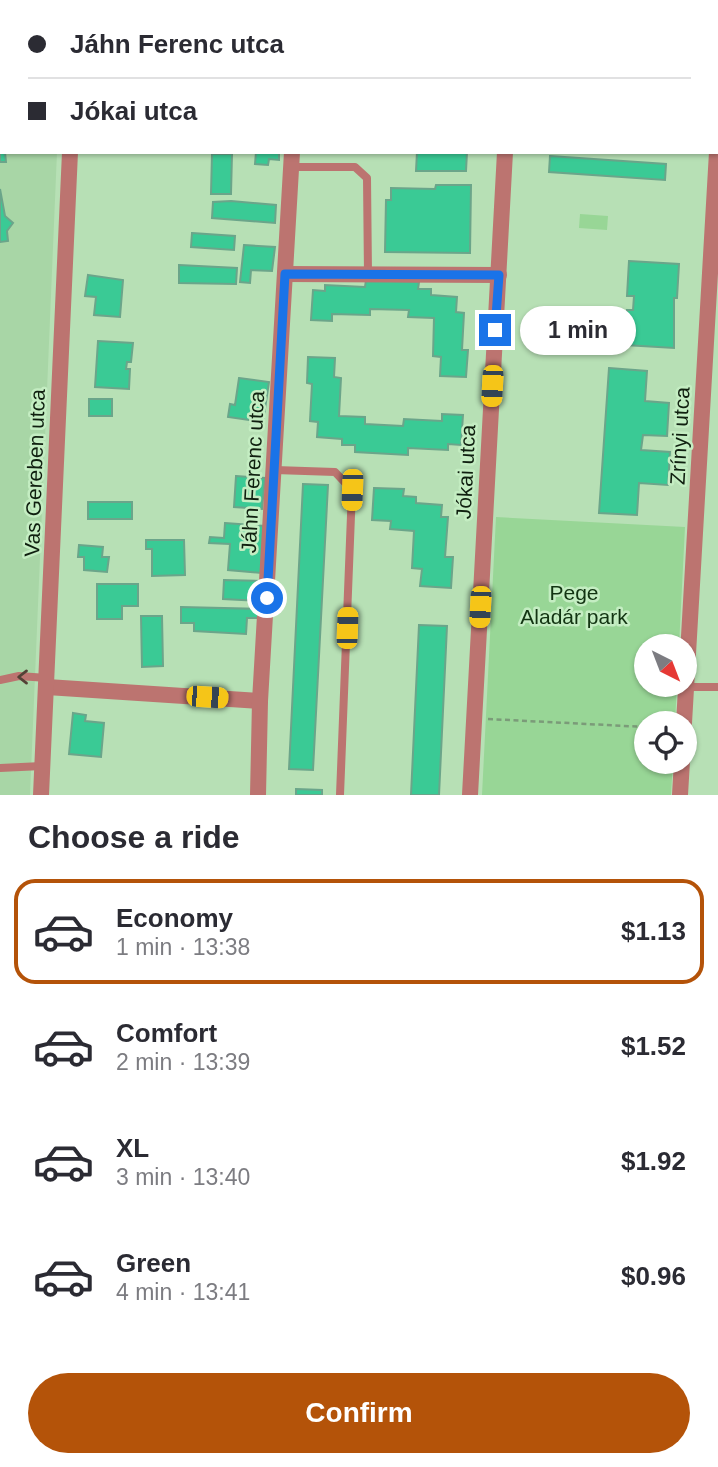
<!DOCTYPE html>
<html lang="en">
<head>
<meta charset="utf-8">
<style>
  body { margin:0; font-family:Arial,sans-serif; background:#f7f7f7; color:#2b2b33; height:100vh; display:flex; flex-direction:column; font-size:26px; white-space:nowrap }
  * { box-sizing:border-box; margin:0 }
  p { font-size:23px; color:#7c7c81 }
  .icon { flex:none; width:38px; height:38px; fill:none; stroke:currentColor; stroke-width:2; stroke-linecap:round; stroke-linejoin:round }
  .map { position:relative; height:795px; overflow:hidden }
  .side { display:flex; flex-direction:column; background:#fff; flex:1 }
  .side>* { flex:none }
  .banner { position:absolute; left:0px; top:0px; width:719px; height:154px; box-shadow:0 2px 5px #0004; display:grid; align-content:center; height:154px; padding:0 28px; background:#fff }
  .needle { width:46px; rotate:138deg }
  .controls { position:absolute; left:634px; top:634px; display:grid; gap:14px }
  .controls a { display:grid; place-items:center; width:63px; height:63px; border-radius:50%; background:#fff; box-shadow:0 2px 5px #0004; font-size:35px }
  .end { position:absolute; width:32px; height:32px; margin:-16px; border:9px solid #1a73e8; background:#fff; box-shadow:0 0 0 4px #fff }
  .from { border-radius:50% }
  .bubble { position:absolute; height:49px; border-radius:24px; background:#fff; box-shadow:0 2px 5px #0004; font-size:23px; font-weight:600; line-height:49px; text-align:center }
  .car { position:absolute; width:21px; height:42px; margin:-21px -10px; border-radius:9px; box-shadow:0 0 5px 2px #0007; background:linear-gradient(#f5c518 24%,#345 0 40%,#f5c518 0 76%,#345 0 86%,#f5c518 0) }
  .banner b { display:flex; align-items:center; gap:24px; height:66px; font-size:26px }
  .banner b+b { border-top:2px solid #e1e1e2 }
  .banner i { width:18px; height:18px; background:#2b2b33 }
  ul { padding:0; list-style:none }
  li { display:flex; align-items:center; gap:21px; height:105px; margin:0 14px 10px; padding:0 14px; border:4px solid transparent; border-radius:21px }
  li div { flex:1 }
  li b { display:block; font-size:26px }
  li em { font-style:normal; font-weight:600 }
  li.selected { border-color:#b45309 }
  li>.icon { width:63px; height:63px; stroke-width:1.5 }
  h2 { padding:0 28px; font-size:32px; line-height:84px }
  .button { display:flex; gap:14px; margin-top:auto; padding:14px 28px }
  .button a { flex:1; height:80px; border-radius:42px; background:#b45309; color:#fff; font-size:28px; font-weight:600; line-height:80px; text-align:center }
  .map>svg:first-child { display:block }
</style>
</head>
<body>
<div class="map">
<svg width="718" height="795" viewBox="0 0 718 795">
  <rect width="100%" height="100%" fill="#b7e0b5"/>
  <g fill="#a8d6a6">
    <polygon points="0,0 64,0 2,2 2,152 57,152 30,795 0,795"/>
    <polygon points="76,0 301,0 76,2"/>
  </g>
  <g fill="#98d696">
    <polygon points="580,214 608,216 607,230 579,228"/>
    <polygon points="496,517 685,527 679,646 646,646 646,684 677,684 675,723 646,723 646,761 673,761 671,795 482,795"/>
  </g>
  <g fill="#3aca95" stroke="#6ba58a" stroke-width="2">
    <polygon points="315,0 359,0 315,2"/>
    <polygon points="525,0 580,0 525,2"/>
    <polygon points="0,133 2,152 5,152 6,162 0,162"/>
    <polygon points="256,152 279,152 279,160 269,159 268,165 255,164"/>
    <polygon points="417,152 467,152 466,171 416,171"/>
    <polygon points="212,154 232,154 231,194 211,194"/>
    <polygon points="550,156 666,164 665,180 549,172"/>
    <polygon points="436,185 471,185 470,253 385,252 386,200 391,200 391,188 435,189"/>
    <polygon points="0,189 5,216 13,223 7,231 8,241 0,242"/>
    <polygon points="231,201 276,205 275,223 212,218 213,202"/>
    <polygon points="192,233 235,236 234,250 191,247"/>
    <polygon points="244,245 275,247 272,271 251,270 250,283 240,282"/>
    <polygon points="629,261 679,264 677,298 674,298 674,348 625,345 627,310 633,310 634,296 627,296"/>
    <polygon points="179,265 237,268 236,284 179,283"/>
    <polygon points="88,275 123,280 120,317 94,315 96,297 85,296"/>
    <polygon points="366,280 419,282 418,289 431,289 431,295 457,297 456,312 464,313 462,350 468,350 466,377 440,376 441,357 433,356 434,318 408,317 409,310 370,309 370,315 332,314 332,321 311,320 313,290 325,291 325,285 365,287"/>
    <polygon points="98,341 133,343 131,362 127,362 126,369 130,369 129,389 95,387"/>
    <polygon points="308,357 335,358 334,377 341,378 339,416 365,417 365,424 403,426 404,419 442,421 442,414 463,415 461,445 448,444 448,450 408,448 408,455 355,452 355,445 342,445 342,439 317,437 318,422 310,421 312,384 307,383"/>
    <polygon points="609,368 647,371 645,401 669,403 667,436 643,435 641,450 670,452 668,485 639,483 637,515 599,513"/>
    <polygon points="239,378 269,382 263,422 228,417 230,404 235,405"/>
    <rect x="89" y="399" width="23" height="17"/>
    <polygon points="236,476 265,478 262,509 234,507"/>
    <polygon points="303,484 328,485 313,770 289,769"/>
    <polygon points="374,488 404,489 403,496 416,497 416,503 442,505 441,517 448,517 445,557 453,557 451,588 420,586 422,569 412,568 414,531 390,529 391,521 372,520"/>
    <rect x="88" y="502" width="44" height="17"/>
    <polygon points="225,523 265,526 261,573 228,570 230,544 209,543 210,537 224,538"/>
    <polygon points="146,540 184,540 185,575 152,576 152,549 146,549"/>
    <polygon points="79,545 103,547 102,557 109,557 107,572 84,570 84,557 78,557"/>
    <polygon points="224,580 263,581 262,601 223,599"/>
    <polygon points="97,584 138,584 138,606 122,606 122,619 97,619"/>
    <polygon points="181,607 261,609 261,618 247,618 246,634 194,631 194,623 181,623"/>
    <polygon points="141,616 162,616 163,666 142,667"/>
    <polygon points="419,625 447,626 439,795 411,795"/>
    <polygon points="73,713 86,715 85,721 104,723 101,757 69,754"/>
    <polygon points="296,789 322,790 322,795 296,795"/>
  </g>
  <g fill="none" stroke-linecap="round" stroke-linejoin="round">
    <polyline stroke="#7b9b79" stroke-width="2.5" stroke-dasharray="5 3.5" stroke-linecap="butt" points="488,719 646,727"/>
    <g stroke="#bc7470" stroke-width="8">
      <polyline points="291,167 355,167 367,178 368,274"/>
      <polyline points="275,470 335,472 352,490 340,795"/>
      <polyline points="0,680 19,676 47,678"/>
      <polyline points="687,687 718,687"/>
      <polyline points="0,768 42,766"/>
    </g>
    <g stroke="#bc7470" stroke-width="16">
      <polyline points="76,2 76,0"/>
      <polyline points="301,2 301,0"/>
      <polyline points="512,2 512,0"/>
      <polyline points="285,274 499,275"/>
      <polyline points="47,687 260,701"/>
      <polyline points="684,723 717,152"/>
      <polyline points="41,795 70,152"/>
      <polyline points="258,795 260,701 292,152"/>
      <polyline points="470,795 505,152"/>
      <polyline points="680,795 682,761"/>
    </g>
  </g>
  <defs><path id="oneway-chevron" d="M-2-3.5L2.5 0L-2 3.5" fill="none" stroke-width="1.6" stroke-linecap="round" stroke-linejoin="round" transform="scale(1.75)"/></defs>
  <use stroke="#544136" href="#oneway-chevron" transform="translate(23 677) rotate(-180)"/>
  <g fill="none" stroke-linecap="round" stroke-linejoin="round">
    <polyline stroke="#1a73e8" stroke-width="9" points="267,598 285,274 499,275 495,330"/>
  </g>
  <g text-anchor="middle" stroke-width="5" stroke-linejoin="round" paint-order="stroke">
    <g font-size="21" fill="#0f1f0f" stroke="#c4edc2">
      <text transform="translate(680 436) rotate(-87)" y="7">Zrínyi utca</text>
      <text transform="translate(253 472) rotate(-87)" y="7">Jáhn Ferenc utca</text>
      <text transform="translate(466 472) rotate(-87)" y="7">Jókai utca</text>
      <text transform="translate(35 473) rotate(-88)" y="7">Vas Gereben utca</text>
    </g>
    <g font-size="21" fill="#123412" stroke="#c4edc2">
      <text x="574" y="600">Pege<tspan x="574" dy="24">Aladár park</tspan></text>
    </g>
  </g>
</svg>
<div class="controls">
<a><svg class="needle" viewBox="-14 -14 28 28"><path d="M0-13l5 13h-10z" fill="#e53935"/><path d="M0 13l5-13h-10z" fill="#7c7c81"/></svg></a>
<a><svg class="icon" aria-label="locate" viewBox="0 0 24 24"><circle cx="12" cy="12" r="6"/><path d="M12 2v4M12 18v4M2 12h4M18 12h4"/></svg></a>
</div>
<i class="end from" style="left:267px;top:598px"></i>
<i class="end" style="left:495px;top:330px"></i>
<div class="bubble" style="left:520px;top:306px;width:116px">1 min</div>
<i class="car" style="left:492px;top:386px;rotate:183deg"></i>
<i class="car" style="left:352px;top:490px;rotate:182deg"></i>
<i class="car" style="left:480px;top:607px;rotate:183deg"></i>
<i class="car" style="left:347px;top:628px;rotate:2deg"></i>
<i class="car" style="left:207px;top:697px;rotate:94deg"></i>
<div class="banner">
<b><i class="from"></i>Jáhn Ferenc utca</b>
<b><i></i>Jókai utca</b>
</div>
</div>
<section class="side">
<h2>Choose a ride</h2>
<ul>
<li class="selected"><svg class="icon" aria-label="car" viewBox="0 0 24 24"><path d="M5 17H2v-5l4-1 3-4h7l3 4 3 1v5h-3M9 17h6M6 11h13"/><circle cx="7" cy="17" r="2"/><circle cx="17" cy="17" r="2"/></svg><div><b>Economy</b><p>1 min · 13:38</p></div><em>$1.13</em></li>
<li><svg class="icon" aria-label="car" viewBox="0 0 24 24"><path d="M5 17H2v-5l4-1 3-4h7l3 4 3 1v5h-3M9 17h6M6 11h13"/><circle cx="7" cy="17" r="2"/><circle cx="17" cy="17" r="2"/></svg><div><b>Comfort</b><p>2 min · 13:39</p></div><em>$1.52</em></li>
<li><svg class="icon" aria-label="car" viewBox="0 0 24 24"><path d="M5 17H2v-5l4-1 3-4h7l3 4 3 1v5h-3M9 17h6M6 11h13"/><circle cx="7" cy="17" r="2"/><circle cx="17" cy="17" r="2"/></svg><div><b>XL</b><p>3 min · 13:40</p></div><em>$1.92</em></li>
<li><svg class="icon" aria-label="car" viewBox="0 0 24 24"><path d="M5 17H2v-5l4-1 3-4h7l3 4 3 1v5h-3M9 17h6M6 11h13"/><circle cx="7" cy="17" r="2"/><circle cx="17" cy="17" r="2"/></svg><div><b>Green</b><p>4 min · 13:41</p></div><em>$0.96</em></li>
</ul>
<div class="button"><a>Confirm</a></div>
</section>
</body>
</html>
